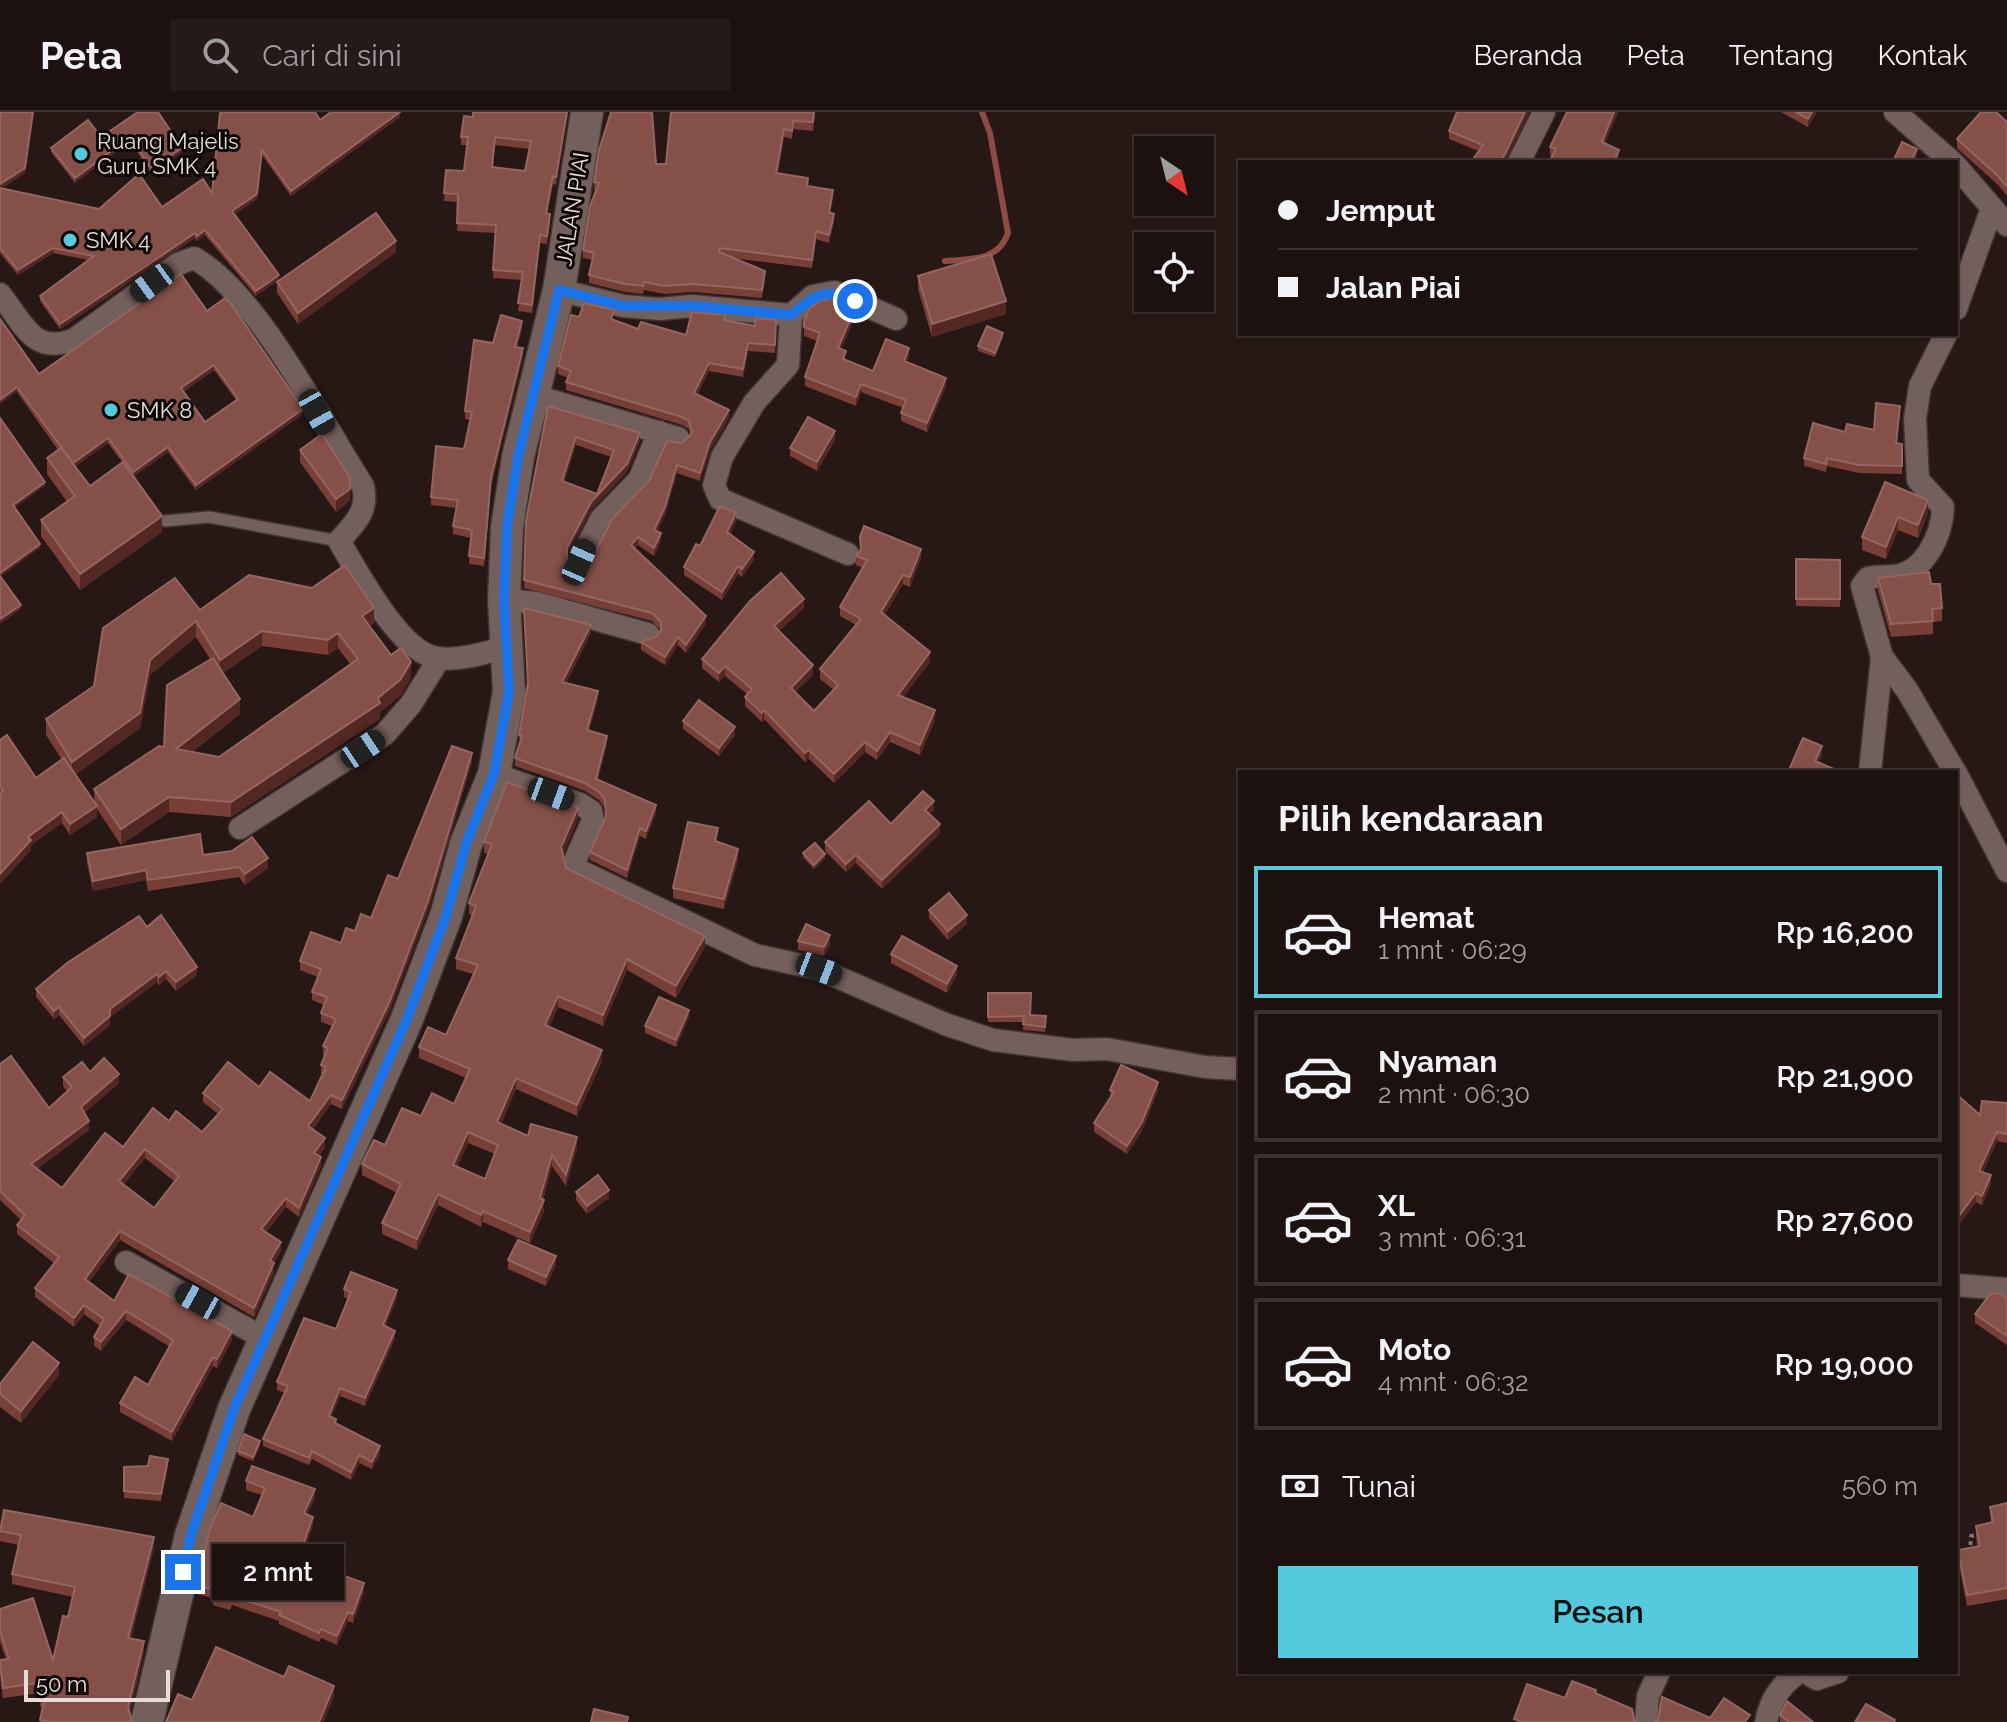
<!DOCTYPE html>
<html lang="id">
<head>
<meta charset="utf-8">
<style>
  body { margin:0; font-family:Raleway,sans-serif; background:#251a19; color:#f1f3f6; height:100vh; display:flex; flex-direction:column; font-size:30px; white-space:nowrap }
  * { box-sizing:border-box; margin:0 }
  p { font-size:26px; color:#a09d9f }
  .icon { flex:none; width:44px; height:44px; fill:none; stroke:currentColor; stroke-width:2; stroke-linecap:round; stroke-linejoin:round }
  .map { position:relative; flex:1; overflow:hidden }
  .panel { position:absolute; left:1238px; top:658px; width:720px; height:904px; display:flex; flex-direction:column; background:#1d1110; border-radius:0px; box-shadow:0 2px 6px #0004,0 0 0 2px #3b3130 }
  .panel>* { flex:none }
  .banner { position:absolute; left:1238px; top:48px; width:720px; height:176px; border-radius:0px; box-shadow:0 2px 6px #0004,0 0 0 2px #3b3130; display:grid; align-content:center; height:176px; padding:0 40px; background:#1d1110 }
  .needle { width:52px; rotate:145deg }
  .tools { position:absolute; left:1134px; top:24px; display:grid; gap:16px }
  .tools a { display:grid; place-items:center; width:80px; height:80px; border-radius:0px; background:#1d1110; box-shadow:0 2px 6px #0004,0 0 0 2px #3b3130; font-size:40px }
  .scale { position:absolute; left:24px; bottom:20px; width:146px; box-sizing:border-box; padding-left:8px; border:4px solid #e8dcda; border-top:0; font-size:22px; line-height:28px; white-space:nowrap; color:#e8dcda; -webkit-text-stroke:6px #0b0504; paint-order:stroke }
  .end { position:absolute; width:36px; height:36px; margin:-18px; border:10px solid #1a73e8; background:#fff; box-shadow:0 0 0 4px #fff }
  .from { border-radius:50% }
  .bubble { position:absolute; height:56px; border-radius:0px; background:#1d1110; box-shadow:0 2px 6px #0004,0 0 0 2px #3b3130; font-size:26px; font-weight:600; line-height:56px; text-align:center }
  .car { position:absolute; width:24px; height:48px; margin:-24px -12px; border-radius:10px; box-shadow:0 0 6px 2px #0007; background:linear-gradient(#222 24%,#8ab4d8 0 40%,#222 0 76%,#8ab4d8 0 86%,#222 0) }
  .banner b { display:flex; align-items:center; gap:28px; height:76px; font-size:30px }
  .banner b+b { border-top:2px solid #3b3130 }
  .banner i { width:20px; height:20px; background:#f1f3f6 }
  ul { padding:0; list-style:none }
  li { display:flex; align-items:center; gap:24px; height:132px; margin:0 16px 12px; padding:0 24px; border:4px solid #3b3130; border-radius:0px }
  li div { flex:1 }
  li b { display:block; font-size:30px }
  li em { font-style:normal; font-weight:600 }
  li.current { border-color:#55cadf }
  li>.icon { width:72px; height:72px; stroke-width:1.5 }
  h2 { padding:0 40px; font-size:36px; line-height:96px }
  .pay { display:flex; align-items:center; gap:20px; height:88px; padding:0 40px; font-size:30px }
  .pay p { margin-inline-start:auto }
  .cta { display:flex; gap:16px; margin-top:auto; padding:16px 40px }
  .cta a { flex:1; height:92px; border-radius:0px; background:#55cadf; color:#111; font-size:32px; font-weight:600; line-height:92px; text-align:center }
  header { display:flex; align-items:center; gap:48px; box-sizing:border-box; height:112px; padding:0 40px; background:#1d1110; border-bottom:2px solid #3b3130 }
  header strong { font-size:38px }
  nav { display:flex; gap:44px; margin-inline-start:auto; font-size:28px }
  .search { width:560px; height:72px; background:#251a19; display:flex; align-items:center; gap:20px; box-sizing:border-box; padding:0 28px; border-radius:0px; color:#a09d9f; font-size:30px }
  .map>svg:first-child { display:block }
</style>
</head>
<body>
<header>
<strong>Peta</strong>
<div class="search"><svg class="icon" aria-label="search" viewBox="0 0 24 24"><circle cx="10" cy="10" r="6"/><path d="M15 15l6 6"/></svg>Cari di sini</div>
<nav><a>Beranda</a><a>Peta</a><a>Tentang</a><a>Kontak</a></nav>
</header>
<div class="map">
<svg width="2007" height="1610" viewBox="0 0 2007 1610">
  <rect width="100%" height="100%" fill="#271715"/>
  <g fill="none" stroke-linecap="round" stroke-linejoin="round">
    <path stroke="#8c4c43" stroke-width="6" d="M945,149C970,147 999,149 1008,121L990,21L982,0"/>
    <defs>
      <polyline id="lane" points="165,409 209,405 339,429"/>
      <g id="street">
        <polyline points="1895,0 1952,50"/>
        <polyline points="1519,50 1544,0"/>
        <polyline points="1956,54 2007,113"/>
        <polyline points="559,178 623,194 660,197 692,194 791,203 813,184 834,180 896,207"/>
        <path d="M0,182C24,212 33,244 75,227L178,152L194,146C258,182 322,311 363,374C369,399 355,411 339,429C358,460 400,542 438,546C460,549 485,541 506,535"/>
        <polyline points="1956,197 1992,96"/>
        <polyline points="791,203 788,253 754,291 722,345 714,373 720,387 848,442"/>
        <polyline points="532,283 678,326"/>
        <polyline points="579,450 601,407 639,368 659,320"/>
        <polyline points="504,488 537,491 648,522"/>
        <polyline points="1882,545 1907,578 1955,660"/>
        <path d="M1870,660L1882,545L1862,474L1868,466C1877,464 1885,465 1894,464C1926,460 1942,422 1943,395L1918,368L1915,307L1920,274L1946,222"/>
        <polyline points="1956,661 2007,759"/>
        <polyline points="494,662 580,692 591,699 593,708 574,751 576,757 755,843 819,857 945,912 993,928 1073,938 1107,937 1205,955 1240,957"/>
        <polyline points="240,716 385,622 411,592 439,547"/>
        <polyline points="126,1150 267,1228"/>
        <polyline points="1956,1173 2007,1177"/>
        <polyline points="1805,1560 1817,1567 1838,1560"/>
        <polyline points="1646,1610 1648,1584 1659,1560"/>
        <path d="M1766,1610C1770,1589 1781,1572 1799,1560"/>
      </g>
      <polyline id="secondary" points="147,1610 191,1423 234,1297 407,907 446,804 466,732 494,662 509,580 504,488 507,415 518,345 559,178 587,0"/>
    </defs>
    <use href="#lane" stroke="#3f3432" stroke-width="14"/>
    <use href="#street" stroke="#3f3432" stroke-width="25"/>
    <use href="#secondary" stroke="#3f3432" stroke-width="35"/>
    <g stroke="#827472" stroke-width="4" stroke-dasharray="4 4" stroke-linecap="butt">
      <polyline points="1970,1441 1971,1424 1981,1422"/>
      <polyline points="1956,1471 1956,1476"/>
    </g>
    <use href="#lane" stroke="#735f5c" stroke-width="11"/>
    <use href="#street" stroke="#735f5c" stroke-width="22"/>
    <use href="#secondary" stroke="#735f5c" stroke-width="32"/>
  </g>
  <g fill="#783f36" fill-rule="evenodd">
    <polygon points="0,0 33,1 25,61 2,76 99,97 162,95 212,81 220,1 320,8 400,5 291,84 262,43 257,87 235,102 279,163 256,184 205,123 197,129 195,126 60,217 40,189 40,184 88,148 53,141 18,163 0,141"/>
    <polygon points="138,0 182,40 151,61 130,29 75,71 51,40 51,36 101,25"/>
    <path d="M473,0H568L556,73L553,72L547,101L550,110L547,132L540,131L532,201L518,199L522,168L493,166L495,121L457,119L458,90L444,89L446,58L464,59L467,33H461V25L473,5ZM495,33L530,37L525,59L493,55Z"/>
    <polygon points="610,0 652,0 656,52 666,52 815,0 813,19 793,17 792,27 784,25 778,61 833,86 830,101 834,110 829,131 816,127 812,156 732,146 765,167 762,186 693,180 665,182 644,178 643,182 625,180 589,171 589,163 592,148 583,146 583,138 596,78 594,78 594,70 611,4"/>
    <polygon points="1457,0 1529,0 1505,50 1449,27 1449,19"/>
    <polygon points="1567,0 1618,0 1605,31 1619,46 1618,50 1549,50 1552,44 1550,43 1550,35"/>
    <polygon points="1781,0 1817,0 1808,15"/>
    <polygon points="2007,10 2007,84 1998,73 1957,36 1957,27"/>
    <polygon points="396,140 298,212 277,181 277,170"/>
    <polygon points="918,164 1006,202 932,225 918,177"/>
    <path d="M207,199L303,302L196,378L168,340L134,364L162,420L80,478L41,424V408L67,390L47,362V346L58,338L17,280L0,207L39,262ZM214,258L236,288L205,310L183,280ZM108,331L122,350L90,374L75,354Z"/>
    <polygon points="855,204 841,237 846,248 873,259 909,245 907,250 946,274 927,320 901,309 901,301 903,296 861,280 856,294 805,274 805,265 817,229 804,224 804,210"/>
    <path d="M614,206L613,208L638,217L686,223L725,208L755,214L776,208L775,241L748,239L743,265L709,259L697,283L729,306L710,338L700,369L677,361L665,403L657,419L661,429L654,444L638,433L635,437L706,512L686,541L678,533L665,553L641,538V530L657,524L661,518L652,509L524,476L526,409L548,294L640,329L627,360L591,398L567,443V449L579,456L591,449L649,369L690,323L689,317L682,313L566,278V270L568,266L558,262V254ZM576,333L611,345L597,382L564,370Z"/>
    <polygon points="522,217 517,235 523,244 491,374 484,454 469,452 471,426 453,422 453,414 457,396 431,393 431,385 464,337 470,308 465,307 465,299 493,231"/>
    <polygon points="1003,225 995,245 978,239 978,234"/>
    <polygon points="1900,301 1897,331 1902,332 1902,362 1859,361 1827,354 1826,360 1804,354 1804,346 1845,320 1874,318"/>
    <polygon points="835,328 817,359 790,344 790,336"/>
    <polygon points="300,338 350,389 336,400 300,350"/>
    <polygon points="1928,388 1928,401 1918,426 1898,418 1886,447 1862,438 1862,425"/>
    <polygon points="736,409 730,422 754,448 742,465 738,462 722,488 684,463 684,455 700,434"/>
    <polygon points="860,425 921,446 910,475 903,472 884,503 930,550 903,585 935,608 920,643 890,630 877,648 865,640 834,671 809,647 805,650 764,607 762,610 745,594 745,585 747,582 725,564 719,570 702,556 702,547 804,496 779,519 813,563 795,580 814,599 834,578 820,567 820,557 856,513 840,504 840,495 863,456 856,453 856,444 860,439"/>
    <polygon points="1796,447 1840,448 1840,495 1796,494"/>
    <polygon points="1878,466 1931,472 1942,496 1942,509 1933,510 1933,522 1891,525 1878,479"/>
    <path d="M200,498L374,511L370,514L391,543L411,566L400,584L380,600V607L231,705L169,700L121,733L97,697V705L70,723L62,711L31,733V738L0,772V628L36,666L62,648L46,623V607ZM196,525L210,547L164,635L94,677V690L75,663L140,616L150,563ZM262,534L328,543L338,536L350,552L219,645L192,640L240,602L223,561Z"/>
    <polygon points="591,521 566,571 598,587 589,619 607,632 598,667 656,701 646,727 640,724 627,766 590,748 590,740 605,706 605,696 599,688 585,679 515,654 515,646 520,631 519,623"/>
    <polygon points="683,609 735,623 719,644 683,617"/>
    <path d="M472,650L428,798L389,900L342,997L331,992L313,1017L325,1035L319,1044L321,1054L299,1105L286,1095L266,1120L281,1139L274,1151V1160L254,1205L120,1128L89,1170L114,1189L232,1228L217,1256L213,1254L172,1329L120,1300V1291L148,1273L170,1235L126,1208L101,1239L94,1234V1225L100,1214L84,1202L74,1215L35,1185V1176L54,1151L17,1122V1113L21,1108L0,1088V952L49,996L67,979L63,974V965L90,960L119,971L84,1001L89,1018L37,1057L62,1076L123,1035L169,1009L202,1020L218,1002L203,990V981L259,975L310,989L323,962H321V953L325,944L323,943V934L332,914L321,910V901L324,893L312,888V880L318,865L300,858V849L341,831L371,806L398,767ZM145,1046L175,1070L154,1096L124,1072Z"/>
    <polygon points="934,698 929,702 940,721 882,777 856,751 846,760 825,739 825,730 891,712"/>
    <path d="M578,707L563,742L566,756L705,835L676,886L627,858L603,914L558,895L549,915L602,949L577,1004L516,977L501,1012L528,1024L577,1036L566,1074L552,1054L543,1088L544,1099L530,1131L483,1110L481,1115L438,1093L417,1138L382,1122V1111L397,1081L362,1063V1052L421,1004L454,992L466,966L419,946V935L446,923L473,862L456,857V846L472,803L469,802V791L488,742L484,741V730ZM468,1031L495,1042L485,1067L457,1054Z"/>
    <polygon points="718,727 717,730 738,748 724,797 673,786 673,776"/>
    <polygon points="87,741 203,743 268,756 245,773 239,765 148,779 146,768 93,779 87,751"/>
    <polygon points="803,741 825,747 814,757 803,745"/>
    <polygon points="929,798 967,812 948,828 929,806"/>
    <polygon points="147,815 197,863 176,879 166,867 159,873 157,870 110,905 110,913 84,934 59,903 54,907 36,885 36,877"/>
    <polygon points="798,829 830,832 824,844 798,838"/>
    <polygon points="891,842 957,862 947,881 891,851"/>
    <polygon points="988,881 1031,903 1046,904 1045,920 1023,918 1023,910 988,910"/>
    <polygon points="689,905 676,935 645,921 645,914"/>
    <polygon points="1110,978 1158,978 1142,1019 1127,1042 1094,1020 1094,1011 1110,986"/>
    <polygon points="1956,982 1980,1003 2007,991 2007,1031 1997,1029 1983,1060 1991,1072 1982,1093 1976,1090 1956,1117"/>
    <polygon points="576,1080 609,1086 587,1102 576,1088"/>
    <polygon points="508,1148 556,1153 546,1174 508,1157"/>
    <polygon points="344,1177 397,1186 385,1215 395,1227 365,1294 340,1284 331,1305 336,1312 380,1342 372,1357 359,1351 351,1368 312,1347 309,1353 263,1334 263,1327 285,1281 277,1278 277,1270 336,1217 348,1187 344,1185"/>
    <polygon points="2007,1186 2007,1233 1975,1211 1975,1202"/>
    <polygon points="59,1263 21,1311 0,1295 0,1272"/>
    <polygon points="260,1333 253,1349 238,1343 238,1339"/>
    <polygon points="148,1354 168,1354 161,1389 124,1386 124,1355"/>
    <polygon points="246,1369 315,1386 307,1402 313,1413 301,1448 364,1480 353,1511 348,1509 337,1533 321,1526 319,1530 279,1512 279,1509 232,1493 230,1498 213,1493 213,1486 197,1482 197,1473 253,1405 262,1383 246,1378"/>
    <polygon points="2007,1391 2007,1487 1967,1494 1958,1449 1958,1438 1977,1434 1976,1425 1976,1414 1991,1411 1990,1395"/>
    <polygon points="0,1414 154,1436 131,1526 144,1540 130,1600 132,1610 40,1610 43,1595 40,1595 41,1581 3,1586 0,1564 0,1548 6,1547 0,1530 0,1497 53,1548 68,1505 73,1485 12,1472 12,1462 18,1433 0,1429"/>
    <polygon points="1780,1603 1813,1610 1780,1610"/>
  </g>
  <g fill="#532822">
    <polygon points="33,0 35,0 33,1 25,61 0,77 0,72"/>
    <polygon points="400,0 400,5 291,84 291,79"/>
    <polygon points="567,0 568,0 556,73 556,65"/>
    <polygon points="1525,0 1529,0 1505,50 1500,50"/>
    <polygon points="1614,0 1618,0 1602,38 1602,30"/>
    <polygon points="1812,0 1817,0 1808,15 1808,7"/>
    <polygon points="784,17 784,25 776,69 776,61"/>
    <polygon points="130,25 130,29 75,71 75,66"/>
    <polygon points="182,36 182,40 151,61 151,56"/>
    <polygon points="1917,37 1917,45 1915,50 1911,50"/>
    <polygon points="1619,38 1619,46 1618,50 1614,50"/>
    <polygon points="262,43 257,87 232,104 232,99"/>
    <polygon points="553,64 553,72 546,109 546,101"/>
    <polygon points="834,102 834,110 829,131 829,123"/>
    <polygon points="205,118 205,123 197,129 197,124"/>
    <polygon points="195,121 195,126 60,217 60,212"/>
    <polygon points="396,129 396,140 298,212 298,201"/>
    <polygon points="53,136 53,141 18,163 18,158"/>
    <polygon points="279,163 279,168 256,184 256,179"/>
    <polygon points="1006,189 1006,202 932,225 932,212"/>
    <polygon points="855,196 855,204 838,245 838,236"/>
    <polygon points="522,209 522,217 515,243 515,235"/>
    <polygon points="1003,221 1003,225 995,245 995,241"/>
    <polygon points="748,231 748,239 743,265 743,257"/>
    <polygon points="523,236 523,244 491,374 484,454 491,366"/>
    <polygon points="909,236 909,245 904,258 904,249"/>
    <polygon points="709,251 709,259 694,290 694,281"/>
    <polygon points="214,253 214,258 181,281 181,276"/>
    <polygon points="946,266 946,274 927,320 927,311"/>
    <polygon points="861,272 861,280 856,294 856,285"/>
    <polygon points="17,275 17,280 0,292 0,288"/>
    <polygon points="303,297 303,302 196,378 196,373"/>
    <polygon points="729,298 729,306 710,338 700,369 700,361 710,330"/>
    <polygon points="835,319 835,328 817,359 817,350"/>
    <polygon points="640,321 640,329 627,360 591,398 567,444 567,436 591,390"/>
    <polygon points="576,325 576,333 562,377 562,369"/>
    <polygon points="108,326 108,331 72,357 72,352"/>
    <polygon points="168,335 168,340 133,365 133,360"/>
    <polygon points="677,353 677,361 665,403 654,426 654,418"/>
    <polygon points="45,370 45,374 13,397 13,393"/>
    <polygon points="350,377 350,389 336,400 336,387"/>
    <polygon points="1928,388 1928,401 1918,426 1918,413"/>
    <polygon points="736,401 736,409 727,428 727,420"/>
    <polygon points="162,404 162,420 80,478 80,462"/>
    <polygon points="1898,405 1898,418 1886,447 1886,435"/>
    <polygon points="661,421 661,429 654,444 654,436"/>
    <polygon points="638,425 638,433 631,442 631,433"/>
    <polygon points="40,432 40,436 0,465 0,461"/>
    <polygon points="921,437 921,446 910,475 910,465"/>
    <polygon points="754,440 754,448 742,465 742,457"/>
    <polygon points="738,454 738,462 722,488 722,480"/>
    <polygon points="903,463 903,472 881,510 881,500"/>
    <polygon points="804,487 804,496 774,523 774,514"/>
    <polygon points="21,493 21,497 0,512 0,507"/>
    <polygon points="374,496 374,511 362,519 362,504"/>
    <polygon points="706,504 706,512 686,541 686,533"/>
    <polygon points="196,509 196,525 150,563 140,616 72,665 72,650 150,548"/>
    <polygon points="591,513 591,521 562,578 562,570"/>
    <polygon points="262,519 262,534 220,563 220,548"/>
    <polygon points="338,521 338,536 328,543 328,528"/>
    <polygon points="678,525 678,533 665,553 665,545"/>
    <polygon points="930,540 930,550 898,592 898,583"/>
    <polygon points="411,550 411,566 400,584 380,600 380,607 231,705 231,690 378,586"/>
    <polygon points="813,553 813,563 791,585 791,576"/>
    <polygon points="725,554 725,564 719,570 719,561"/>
    <polygon points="598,579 598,587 587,626 587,618"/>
    <polygon points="240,587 240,602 176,652 176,637"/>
    <polygon points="764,598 764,607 762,610 762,601"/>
    <polygon points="935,598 935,608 920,643 920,633"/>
    <polygon points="735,615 735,623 719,644 719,636"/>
    <polygon points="890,620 890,630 877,648 877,639"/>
    <polygon points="607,624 607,632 596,675 596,667"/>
    <polygon points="865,630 865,640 834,671 834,662"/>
    <polygon points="1822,634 1822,644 1815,659 1815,649"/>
    <polygon points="809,638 809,647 805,650 805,641"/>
    <polygon points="472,641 472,650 428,798 389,900 342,997 342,988"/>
    <polygon points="169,685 169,700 121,733 121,717"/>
    <polygon points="934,689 934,698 925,706 925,698"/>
    <polygon points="656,693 656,701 646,727 646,719"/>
    <polygon points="97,694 97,705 70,723 70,712"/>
    <polygon points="578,696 578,707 561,746 561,735"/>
    <polygon points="62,700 62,711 31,733 31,738 0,772 0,762 28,725"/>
    <polygon points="940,712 940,721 882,777 882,768"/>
    <polygon points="640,716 640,724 627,766 627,758"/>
    <polygon points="738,737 738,748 724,797 724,787"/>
    <polygon points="825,742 825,747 814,757 814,753"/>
    <polygon points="856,743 856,751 846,760 846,752"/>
    <polygon points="268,746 268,756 245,773 245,762"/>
    <polygon points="146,758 146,768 93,779 93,769"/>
    <polygon points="967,803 967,812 948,828 948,819"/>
    <polygon points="830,823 830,832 824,844 824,835"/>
    <polygon points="705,824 705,835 676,886 676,874"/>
    <polygon points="627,847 627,858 603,914 603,903"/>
    <polygon points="957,854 957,862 947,881 947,872"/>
    <polygon points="197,855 197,863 176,879 176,870"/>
    <polygon points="166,859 166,867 159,873 159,865"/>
    <polygon points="157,862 157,870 110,905 110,913 84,934 84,926 110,897"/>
    <polygon points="558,884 558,895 545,925 545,913"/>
    <polygon points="59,895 59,903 54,907 54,899"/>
    <polygon points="689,898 689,905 676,935 676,928"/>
    <polygon points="602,938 602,949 577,1004 577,993"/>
    <polygon points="119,962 119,971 81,1004 81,995"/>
    <polygon points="516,966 516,977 497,1021 497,1010"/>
    <polygon points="1158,970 1158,978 1142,1019 1127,1042 1127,1034"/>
    <polygon points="331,983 331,992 308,1023 308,1014"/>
    <polygon points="89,1009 89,1018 31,1061 31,1052"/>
    <polygon points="468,1020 468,1031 453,1064 453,1053"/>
    <polygon points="1997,1020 1997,1029 1979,1068 1979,1059"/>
    <polygon points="577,1025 577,1036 566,1074 566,1063"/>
    <polygon points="325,1026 325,1035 314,1050 314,1041"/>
    <polygon points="145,1037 145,1046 119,1078 119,1069"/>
    <polygon points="552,1043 552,1054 540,1097 540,1086"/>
    <polygon points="321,1045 321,1054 299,1105 299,1096"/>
    <polygon points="1991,1063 1991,1072 1982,1093 1982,1084"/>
    <polygon points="609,1078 609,1086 587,1102 587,1094"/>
    <polygon points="1976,1081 1976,1090 1956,1117 1956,1108"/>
    <polygon points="438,1082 438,1093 417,1138 417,1127"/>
    <polygon points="286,1086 286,1095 261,1126 261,1117"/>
    <polygon points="544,1088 544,1099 530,1131 530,1120"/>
    <polygon points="483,1099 483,1110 481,1115 481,1103"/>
    <polygon points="120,1119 120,1128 85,1176 85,1167"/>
    <polygon points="281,1130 281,1139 270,1157 270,1148"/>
    <polygon points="556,1144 556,1153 546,1174 546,1165"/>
    <polygon points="274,1151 274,1160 254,1205 254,1196"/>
    <polygon points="397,1178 397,1186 383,1221 383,1213"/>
    <polygon points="84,1193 84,1202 74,1215 74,1206"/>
    <polygon points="126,1199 126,1208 101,1239 101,1230"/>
    <polygon points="232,1219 232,1228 217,1256 217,1247"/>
    <polygon points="395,1219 395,1227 365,1294 365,1286"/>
    <polygon points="213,1245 213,1254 172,1329 172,1320"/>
    <polygon points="59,1251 59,1263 21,1311 21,1299"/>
    <polygon points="340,1276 340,1284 329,1312 329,1304"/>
    <polygon points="380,1334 380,1342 372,1357 372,1350"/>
    <polygon points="359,1343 359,1351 351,1368 351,1360"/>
    <polygon points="168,1347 168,1354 161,1389 161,1382"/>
    <polygon points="315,1377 315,1386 304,1410 304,1401"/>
    <polygon points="313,1405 313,1413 298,1456 298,1447"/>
    <polygon points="154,1425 154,1436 128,1536 128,1526"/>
    <polygon points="364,1471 364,1480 353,1511 353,1502"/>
    <polygon points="348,1500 348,1509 337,1533 337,1524"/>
    <polygon points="144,1529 144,1540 128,1606 128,1595"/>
    <polygon points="334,1574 334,1585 324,1610 319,1610"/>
  </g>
  <g fill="#845048" stroke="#94665f" stroke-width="2" fill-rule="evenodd">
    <polygon points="0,0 33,0 25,56 0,72"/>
    <polygon points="138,0 158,0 182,36 151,56 130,25 75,66 51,36 88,8 101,25"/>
    <polygon points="222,0 315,0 320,8 331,0 400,0 291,79 262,38 257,82 232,99 279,163 256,179 205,118 197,124 195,121 60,212 40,184 94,144 53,136 18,158 0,136 0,76 99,97 139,62 162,95 203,67 212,81 220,1"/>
    <path d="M473,0H567L556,65L553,64L546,101L550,102L547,124L540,123L532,193L518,191L523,160L493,158L496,113L457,111L458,82L444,81L446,58L464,59L468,25H461L464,4L473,5ZM495,25L531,29L525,59L492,55Z"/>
    <polygon points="611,0 652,0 656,52 666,52 671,0 814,0 813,10 793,9 792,19 784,17 776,61 808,66 807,74 833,78 829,100 834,102 829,123 816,119 812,148 720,136 719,140 765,159 762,178 693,172 665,174 644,170 643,174 625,172 589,163 594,141 583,138 590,94 599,71 594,70 599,38"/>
    <polygon points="1457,0 1525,0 1505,42 1500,50 1471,50 1483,33 1449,19"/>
    <polygon points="1567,0 1614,0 1602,30 1619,38 1614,50 1549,50 1556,37 1550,35"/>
    <polygon points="1796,0 1812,0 1808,7"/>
    <polygon points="1981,0 1996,0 2007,10 2007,75 1998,64 1957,27"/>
    <polygon points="1902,30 1917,37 1911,50 1893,50"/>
    <polygon points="376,101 396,129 298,201 277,170"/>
    <polygon points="991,142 1006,189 932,212 918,164"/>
    <path d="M181,162L207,199L225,186L231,192L303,297L196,373L168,335L133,360L108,326L73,351L17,275L0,288V207L39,262ZM214,253L238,287L205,310L181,276Z"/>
    <polygon points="832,186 855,196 838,236 846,239 843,247 873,259 886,227 909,236 904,249 946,266 927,311 901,301 906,288 861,272 856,285 805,265 820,221 804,215 804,210 809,197 819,189"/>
    <path d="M584,191L614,198L611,207L638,217L641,210L686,223L692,200L725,203L724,208L755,214L756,206L776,208L775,233L748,231L743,257L709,251L694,281L729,298L710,330L700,361L677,353L665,395L654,418L661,421L654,436L638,425L631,433L706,504L686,533L678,525L665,545L641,530L657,524L661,518V510L652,501L524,468L526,409L548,294L640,321L627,352L591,390L567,436V449L579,456L591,449L612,407L649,369L667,329L682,331L692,321L689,309L682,305L566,270L571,259L558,254L571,203L579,205ZM576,325L614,338L597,382L562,369Z"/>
    <polygon points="501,203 522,209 515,235 523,236 491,366 484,446 469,444 472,418 453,414 458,388 431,385 436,334 464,337 472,300 465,299 474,228 493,231"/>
    <polygon points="987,214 1003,221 995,241 978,234"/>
    <polygon points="1876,291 1900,294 1896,331 1902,332 1902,354 1859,353 1827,346 1826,352 1804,346 1813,311 1845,320 1847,312 1874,318"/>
    <polygon points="808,305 835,319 817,350 790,336"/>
    <polygon points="0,306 45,370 13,393 40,432 0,461"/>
    <polygon points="322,322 350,366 350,377 336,387 300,338"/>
    <polygon points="61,336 90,374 123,350 162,404 80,462 41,408 75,384 47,346"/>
    <polygon points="1885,370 1928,388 1918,413 1898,405 1886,435 1862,425"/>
    <polygon points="720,394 736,401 727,420 754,440 742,457 738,454 722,480 684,455 696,432 700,434"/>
    <polygon points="864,414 921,437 910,465 903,463 881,500 930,540 898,583 935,598 920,633 890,620 877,639 865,630 834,662 809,638 805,641 764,598 762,601 745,585 752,577 725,554 719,561 702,547 750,489 781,461 804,487 774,514 813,553 791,576 814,599 838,573 820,557 861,507 840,495 867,448 856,444 861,438 860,425"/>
    <polygon points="1796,447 1840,448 1840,487 1796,487"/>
    <polygon points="345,453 374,496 362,504 391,543 401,536 411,550 400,568 378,586 380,591 231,690 169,685 121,717 94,677 159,634 164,635 167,573 213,546 240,587 176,637 219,645 358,547 338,521 328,528 262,519 220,548 196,509 150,548 140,601 72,650 46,607 94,574 103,516 175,466 200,498 249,463 312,476"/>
    <polygon points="1929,460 1931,472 1940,472 1942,496 1932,497 1933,509 1891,512 1878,466"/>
    <polygon points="0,464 21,493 0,507"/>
    <polygon points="524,496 591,513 562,570 598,579 587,618 607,624 596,667 656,693 646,719 640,716 627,758 590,740 606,705 605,688 599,680 585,671 515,646 522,624 519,623 528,571"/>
    <polygon points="699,588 735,615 719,636 683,609"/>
    <polygon points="7,623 36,666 64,646 97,694 70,712 62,700 28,725 31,728 0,762 0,682 3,678 0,674 0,628"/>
    <polygon points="1803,626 1822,634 1815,649 1841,660 1788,660"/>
    <path d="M452,634L472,641L428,789L389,891L342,988L331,983L308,1014L325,1026L314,1041L321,1045L299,1096L286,1086L261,1117L281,1130L270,1148L274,1151L254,1196L120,1119L85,1167L114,1189L129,1162L232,1219L217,1247L213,1245L172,1320L120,1291L135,1265L148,1273L173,1228L126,1199L101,1230L94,1225L104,1207L84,1193L74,1206L35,1176L59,1145L17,1113L25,1103L0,1079V952L11,944L49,996L72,975L63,965L82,950L90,960L104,946L119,962L81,995L89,1009L31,1052L62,1076L105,1021L123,1035L153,996L169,1009L176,999L202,1020L223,997L203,981L228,950L259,975L270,960L310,989L326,955L321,953L328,936L323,934L336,907L321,901L327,885L312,880L321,857L300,849L311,820L341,831L346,816L355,819L361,802L371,806L388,763L398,767ZM145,1037L179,1064L154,1096L119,1069Z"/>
    <path d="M507,670L574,694L578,696L561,735L566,756L705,824L676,874L627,847L603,903L558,884L545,913L602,938L577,993L516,966L497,1010L528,1024L531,1012L577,1025L566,1063L552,1043L540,1086L544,1088L530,1120L483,1099L481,1103L438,1082L417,1127L382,1111L401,1072L362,1052L374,1028L385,1033L402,996L421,1004L432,981L454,992L470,957L419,935L428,915L446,923L478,853L456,846L476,794L469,791L492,732L484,730ZM468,1020L498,1033L485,1067L453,1053Z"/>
    <polygon points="923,679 934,689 925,698 940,712 882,768 856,743 846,752 825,730 869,689 891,712"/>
    <polygon points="688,710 718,716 715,729 738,737 724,787 673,776"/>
    <polygon points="200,722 203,743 232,739 252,725 268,746 245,762 239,755 148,768 146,758 93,769 87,741"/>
    <polygon points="815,731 825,742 814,753 803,741"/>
    <polygon points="949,781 967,803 948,819 929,798"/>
    <polygon points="161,803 197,855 176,870 166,859 159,865 157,862 110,897 110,904 84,926 59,895 54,899 36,877 67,851 139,804 147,815"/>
    <polygon points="806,812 830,823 824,835 798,829"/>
    <polygon points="902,824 957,854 947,872 891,842"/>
    <polygon points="988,881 1031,881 1030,903 1046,904 1045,915 1023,912 1024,904 988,905"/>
    <polygon points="659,885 689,898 676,928 645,914"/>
    <polygon points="1121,953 1158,970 1142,1010 1127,1034 1094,1011 1114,980 1110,978"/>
    <polygon points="1956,982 1980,1003 1982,989 2007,991 2007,1022 1997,1020 1979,1059 1991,1063 1982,1084 1976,1081 1956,1108"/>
    <polygon points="598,1063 609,1078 587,1094 576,1080"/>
    <polygon points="518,1128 556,1144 546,1165 508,1148"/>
    <polygon points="351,1160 397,1178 383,1213 395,1219 365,1286 340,1276 329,1304 336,1307 335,1311 380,1334 372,1350 359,1343 351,1360 312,1339 309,1346 263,1327 288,1274 277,1270 304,1206 336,1217 351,1180 344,1177"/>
    <polygon points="1991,1181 2002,1182 2007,1186 2007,1224 1975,1202"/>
    <polygon points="33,1230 59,1251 21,1299 0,1282 0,1272"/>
    <polygon points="244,1322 260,1329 253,1345 238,1339"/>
    <polygon points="150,1344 168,1347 161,1382 124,1379 124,1355 148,1354"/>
    <polygon points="252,1354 315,1377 304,1401 313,1405 298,1447 364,1471 353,1502 348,1500 337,1524 321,1517 319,1521 279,1503 281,1500 232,1484 230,1489 213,1484 215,1478 197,1473 209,1419 221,1391 253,1405 265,1376 246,1369"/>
    <polygon points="2007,1391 2007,1476 1967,1483 1958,1438 1980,1434 1976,1414 1993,1410 1990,1395"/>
    <polygon points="4,1398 154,1425 128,1526 144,1529 128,1595 132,1610 50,1610 40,1608 45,1585 40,1584 43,1570 3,1576 0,1548 9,1547 0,1519 0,1497 33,1486 53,1548 63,1504 68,1505 75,1475 12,1462 21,1423 0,1419"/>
    <polygon points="216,1535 284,1565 289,1554 334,1574 319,1610 166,1610 178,1582 192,1588"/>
    <polygon points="1572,1569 1596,1578 1595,1581 1632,1597 1634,1608 1637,1610 1521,1610 1514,1607 1527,1572 1565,1586"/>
    <polygon points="1662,1585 1710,1606 1724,1586 1750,1603 1745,1610 1654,1610 1658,1608"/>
    <polygon points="1787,1589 1813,1610 1789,1610 1780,1603"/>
    <polygon points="1866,1592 1895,1608 1894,1610 1855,1610"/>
    <polygon points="594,1597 628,1605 627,1610 591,1610"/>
  </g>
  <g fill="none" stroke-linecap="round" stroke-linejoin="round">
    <path stroke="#1a73e8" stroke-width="10" d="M183,1460L191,1423L234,1297L407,907L446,804L466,732L494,662L509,580L504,488L507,415L518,345L559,178L623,194H692L791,203C817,183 822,175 855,189"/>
  </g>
  <g fill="#55cadf" stroke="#0b0504" stroke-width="3">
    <circle cx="81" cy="42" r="8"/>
    <circle cx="70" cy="128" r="8"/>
    <circle cx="111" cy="298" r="8"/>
  </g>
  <g text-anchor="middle" stroke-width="6" stroke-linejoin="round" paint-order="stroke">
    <g font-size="22" fill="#e8dcda" stroke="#0b0504" text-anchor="start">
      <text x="97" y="37">Ruang Majelis<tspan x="97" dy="25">Guru SMK 4</tspan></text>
      <text x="86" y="136">SMK 4</text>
      <text x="127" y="306">SMK 8</text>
    </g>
    <g font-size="22" fill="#e8dcda" stroke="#0b0504">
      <text transform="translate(572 97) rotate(-81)" y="8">JALAN PIAI</text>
    </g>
  </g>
</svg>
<div class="tools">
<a><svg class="needle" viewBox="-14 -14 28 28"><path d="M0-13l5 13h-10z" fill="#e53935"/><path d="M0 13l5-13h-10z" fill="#a09d9f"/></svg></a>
<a><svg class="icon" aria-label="locate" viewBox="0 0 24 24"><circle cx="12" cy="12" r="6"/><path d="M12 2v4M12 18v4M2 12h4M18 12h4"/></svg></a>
</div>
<div class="scale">50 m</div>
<i class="end from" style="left:855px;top:189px"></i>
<i class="end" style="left:183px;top:1460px"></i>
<div class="bubble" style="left:212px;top:1432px;width:132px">2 mnt</div>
<i class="car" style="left:152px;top:171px;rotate:234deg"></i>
<i class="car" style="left:317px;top:300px;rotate:151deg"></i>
<i class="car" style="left:579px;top:450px;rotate:24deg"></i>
<i class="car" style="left:363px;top:637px;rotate:56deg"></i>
<i class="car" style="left:551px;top:682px;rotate:110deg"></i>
<i class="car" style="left:819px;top:857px;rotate:111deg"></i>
<i class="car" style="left:198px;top:1189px;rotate:299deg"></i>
<div class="banner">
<b><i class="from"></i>Jemput</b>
<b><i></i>Jalan Piai</b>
</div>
<section class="panel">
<h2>Pilih kendaraan</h2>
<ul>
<li class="current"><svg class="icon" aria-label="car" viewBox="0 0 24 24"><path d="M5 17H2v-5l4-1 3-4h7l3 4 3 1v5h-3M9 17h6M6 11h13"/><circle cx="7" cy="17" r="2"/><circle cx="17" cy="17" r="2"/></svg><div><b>Hemat</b><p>1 mnt · 06:29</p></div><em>Rp 16,200</em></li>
<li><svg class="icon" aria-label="car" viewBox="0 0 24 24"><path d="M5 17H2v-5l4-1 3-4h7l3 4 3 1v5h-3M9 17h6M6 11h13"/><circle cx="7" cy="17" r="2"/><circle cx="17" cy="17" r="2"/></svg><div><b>Nyaman</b><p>2 mnt · 06:30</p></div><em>Rp 21,900</em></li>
<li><svg class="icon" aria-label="car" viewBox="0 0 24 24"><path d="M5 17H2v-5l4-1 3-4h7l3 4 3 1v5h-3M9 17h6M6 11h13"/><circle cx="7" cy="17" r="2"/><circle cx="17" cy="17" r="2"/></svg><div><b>XL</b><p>3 mnt · 06:31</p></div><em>Rp 27,600</em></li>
<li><svg class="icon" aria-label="car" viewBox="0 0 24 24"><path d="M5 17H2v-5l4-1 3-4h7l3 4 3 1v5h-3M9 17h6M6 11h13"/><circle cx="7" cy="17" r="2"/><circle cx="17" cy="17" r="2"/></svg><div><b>Moto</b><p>4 mnt · 06:32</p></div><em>Rp 19,000</em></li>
</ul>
<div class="pay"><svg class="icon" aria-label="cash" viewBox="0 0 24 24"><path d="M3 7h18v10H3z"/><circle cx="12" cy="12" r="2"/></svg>Tunai<p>560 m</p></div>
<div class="cta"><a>Pesan</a></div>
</section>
</div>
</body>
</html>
